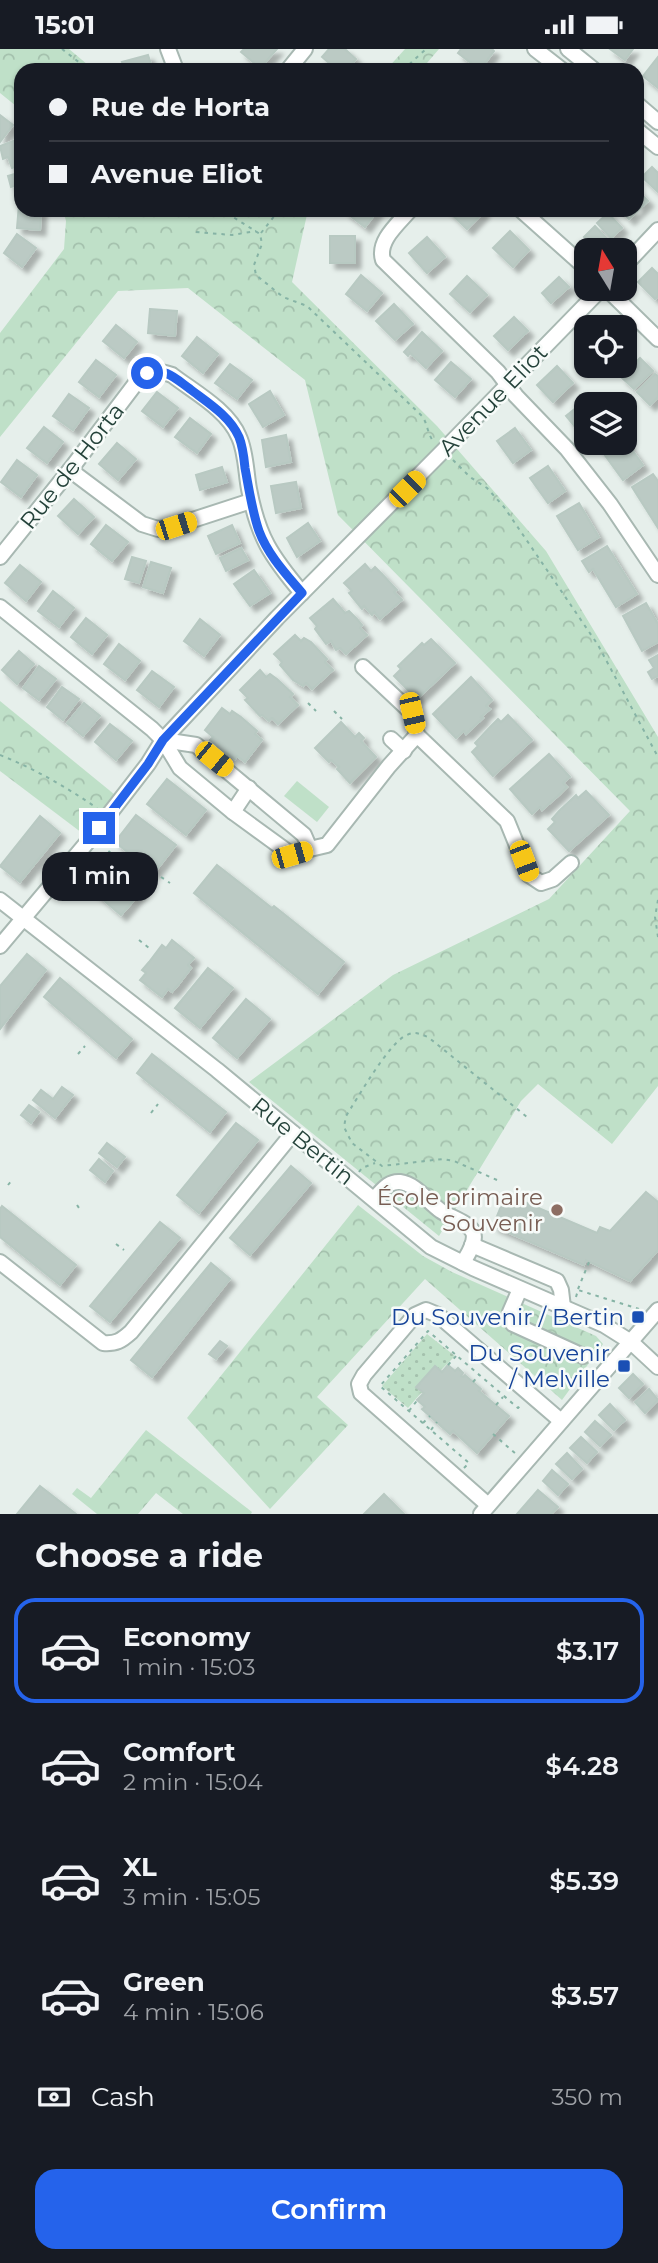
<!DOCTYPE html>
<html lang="en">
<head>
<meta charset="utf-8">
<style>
  body { margin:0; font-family:Montserrat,sans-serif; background:#20242c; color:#f1f3f6; height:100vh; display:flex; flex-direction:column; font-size:26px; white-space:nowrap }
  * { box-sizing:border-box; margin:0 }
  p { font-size:23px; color:#9ea1a6 }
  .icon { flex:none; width:38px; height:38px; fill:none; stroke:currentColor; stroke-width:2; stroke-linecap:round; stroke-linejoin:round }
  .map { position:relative; height:1465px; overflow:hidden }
  .sheet { display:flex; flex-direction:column; background:#171b24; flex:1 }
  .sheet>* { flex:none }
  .guide { position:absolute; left:14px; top:14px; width:630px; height:154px; border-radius:21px; box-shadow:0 2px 5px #0004; display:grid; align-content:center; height:154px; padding:0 35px; background:#171b24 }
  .needle { width:46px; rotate:349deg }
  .fabs { position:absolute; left:574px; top:189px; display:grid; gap:14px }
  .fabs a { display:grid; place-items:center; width:63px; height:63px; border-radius:14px; background:#171b24; box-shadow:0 2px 5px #0004; font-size:35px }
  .end { position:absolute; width:32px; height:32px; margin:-16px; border:9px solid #2563eb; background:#fff; box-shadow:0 0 0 4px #fff }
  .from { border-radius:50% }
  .bubble { position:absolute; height:49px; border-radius:21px; background:#171b24; box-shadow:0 2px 5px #0004; font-size:23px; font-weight:600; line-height:49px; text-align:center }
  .car { position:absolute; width:21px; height:42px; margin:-21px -10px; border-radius:9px; box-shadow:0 0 5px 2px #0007; background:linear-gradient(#f5c518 24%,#345 0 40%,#f5c518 0 76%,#345 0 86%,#f5c518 0) }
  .guide b { display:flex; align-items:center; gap:24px; height:66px; font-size:26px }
  .guide b+b { border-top:2px solid #363941 }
  .guide i { width:18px; height:18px; background:#f1f3f6 }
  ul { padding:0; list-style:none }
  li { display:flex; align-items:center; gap:21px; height:105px; margin:0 14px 10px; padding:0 21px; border:4px solid transparent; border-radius:21px }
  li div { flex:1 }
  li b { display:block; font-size:26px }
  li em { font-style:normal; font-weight:600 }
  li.selected { border-color:#2563eb }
  li>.icon { width:63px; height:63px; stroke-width:1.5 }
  h2 { padding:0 35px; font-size:32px; line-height:84px }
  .pay { display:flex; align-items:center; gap:18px; height:77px; padding:0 35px; font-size:26px }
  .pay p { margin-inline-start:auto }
  .primary-button { display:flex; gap:14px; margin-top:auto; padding:14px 35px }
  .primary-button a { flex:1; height:80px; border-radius:21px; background:#2563eb; color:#fff; font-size:28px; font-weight:600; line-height:80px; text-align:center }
  .status { display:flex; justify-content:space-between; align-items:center; height:49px; padding:0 35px; background:#171b24; direction:ltr }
  .status svg { height:19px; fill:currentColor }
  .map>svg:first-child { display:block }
</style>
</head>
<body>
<div class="status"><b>15:01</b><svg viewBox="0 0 49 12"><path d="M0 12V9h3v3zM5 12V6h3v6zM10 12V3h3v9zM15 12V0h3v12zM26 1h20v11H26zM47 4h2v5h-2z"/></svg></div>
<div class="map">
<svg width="658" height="1465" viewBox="0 0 658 1465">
  <defs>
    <pattern id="grass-dots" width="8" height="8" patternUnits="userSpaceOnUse" patternTransform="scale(1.75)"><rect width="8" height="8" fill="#bfe0c8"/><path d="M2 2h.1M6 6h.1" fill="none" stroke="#a4c1ad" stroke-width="1.8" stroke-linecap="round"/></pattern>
    <pattern id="park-crowns" width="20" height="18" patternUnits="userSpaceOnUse" patternTransform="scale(1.75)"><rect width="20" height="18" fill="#bfe0c8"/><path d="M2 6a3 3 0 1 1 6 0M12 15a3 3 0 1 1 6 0" fill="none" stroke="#a4c1ad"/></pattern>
    <filter id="shadow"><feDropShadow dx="5.5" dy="5.5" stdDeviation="2" flood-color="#0004"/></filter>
  </defs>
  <rect width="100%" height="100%" fill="#e6efeb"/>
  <polygon fill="url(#grass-dots)" points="427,1285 455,1307 440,1322 434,1318 416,1338 424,1344 421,1344 408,1359 382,1337"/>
  <g fill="url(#park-crowns)">
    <polygon points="0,0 69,0 94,21 21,21 21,61 0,44"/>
    <polygon points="405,0 439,0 421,21 386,21"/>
    <polygon points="63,161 308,161 292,233 437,377 546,502 658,688 658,1037 612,1095 538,1035 521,1052 439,1187 249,1033 393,926 549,850 630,762 338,466 305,331 188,239 118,242 0,388 0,284 64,200 66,172"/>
    <polygon points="0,652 120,750 90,790 0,722"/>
    <polygon points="358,1156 423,1207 452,1223 596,1287 603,1295 562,1351 425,1230 317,1348 348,1376 270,1460 187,1369"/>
    <polygon points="146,1381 252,1463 251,1465 183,1465 156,1444 138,1465 97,1465 72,1445 77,1439 91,1449"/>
  </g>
  <polygon fill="#bfe0c8" points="297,732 329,758 317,773 284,747"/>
  <g fill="#bbcac4" stroke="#b8c9c2" stroke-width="2" filter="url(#shadow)">
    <polygon points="244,0 277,0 260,19 241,3"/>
    <polygon points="329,0 345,0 356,10 347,21 337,21 322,8"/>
    <polygon points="461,0 492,0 494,2 480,21 458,4"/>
    <polygon points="610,0 633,0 625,11"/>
    <polygon points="148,6 153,21 125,21 122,13"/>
    <polygon points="658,8 658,39 643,27"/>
    <polygon points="0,66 13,76 0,93"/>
    <polygon points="21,89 21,116 12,119 8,108 3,110 0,97"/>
    <polygon points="652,118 658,124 657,142 642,128"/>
    <polygon points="21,123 21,149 20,149 17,136 11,138 8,127"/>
    <polygon points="637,141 648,152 629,170 620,161 637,161"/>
    <polygon points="19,155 21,161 41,161 40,181 17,179"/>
    <polygon points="347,161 378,161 365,178 345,163"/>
    <polygon points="447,161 482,161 484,163 467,180"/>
    <polygon points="608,164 622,179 611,189 597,174"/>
    <polygon points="595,177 609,192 599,201 584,188"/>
    <polygon points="510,182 529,201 513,218 493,199"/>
    <polygon points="17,185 36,199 22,218 4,204"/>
    <rect x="330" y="187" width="25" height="27"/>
    <polygon points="427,188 445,208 427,224 409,204"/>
    <polygon points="652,219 658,225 658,247 655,250 638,233"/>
    <polygon points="361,226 382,244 367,262 346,245"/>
    <polygon points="467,227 487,246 470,263 450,245"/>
    <polygon points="559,228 569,238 551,254 542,244"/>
    <polygon points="394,255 413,275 395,291 376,272"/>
    <polygon points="150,260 177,262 175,287 148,284"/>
    <polygon points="514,268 528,282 508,301 494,287"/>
    <polygon points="116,276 137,293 124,309 103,292"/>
    <polygon points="422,283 442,302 426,319 410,304 408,307 404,303"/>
    <polygon points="197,288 218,305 203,324 182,307"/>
    <polygon points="640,309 653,322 634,340 621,328"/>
    <polygon points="96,311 116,326 99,348 79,333"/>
    <polygon points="451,313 471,330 455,348 435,331"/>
    <polygon points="230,315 252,331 237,350 215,334"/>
    <polygon points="557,317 573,334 553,353 537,336"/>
    <polygon points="655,325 658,327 658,348 650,356 637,343"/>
    <polygon points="270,342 284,366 263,378 249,355"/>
    <polygon points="157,343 178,359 163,378 142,362"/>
    <polygon points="69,345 89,359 73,381 53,367"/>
    <polygon points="587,350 592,355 586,355 586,381 581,385 566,367"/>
    <polygon points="190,369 211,385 197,404 175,388"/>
    <polygon points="44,378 63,393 47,414 27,399"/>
    <polygon points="515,379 531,401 513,414 497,392"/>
    <polygon points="286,386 291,413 266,418 262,391"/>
    <polygon points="625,391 643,416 623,431 596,394 625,394"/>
    <polygon points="117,394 136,410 118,431 99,415"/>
    <polygon points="17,411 37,426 21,448 1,433"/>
    <polygon points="548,417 565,442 548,454 530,429"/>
    <polygon points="222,418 227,433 200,441 196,426"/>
    <polygon points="653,425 658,432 658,479 632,438"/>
    <polygon points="296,433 301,459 276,464 271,437"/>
    <polygon points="74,450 94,468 78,485 58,467"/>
    <polygon points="579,454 599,488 578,501 557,467"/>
    <polygon points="308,474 320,492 297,508 287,489"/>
    <polygon points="106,476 128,493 112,512 91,495"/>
    <polygon points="232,476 240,494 216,505 208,487"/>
    <polygon points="607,497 637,545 616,558 593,520 589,523 582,512"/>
    <polygon points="241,499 248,511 226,522 220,509"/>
    <polygon points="132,508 146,512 139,534 125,530"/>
    <polygon points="151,513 171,519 163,544 143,538"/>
    <polygon points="365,515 371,522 375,518 382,525 397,541 394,543 402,551 380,570 374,563 372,566 364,557 362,560 349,544 352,542 344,534"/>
    <polygon points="20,516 41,533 26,552 5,534"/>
    <polygon points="254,521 270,544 250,557 234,535"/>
    <polygon points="53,542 74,559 59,578 38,562"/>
    <polygon points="333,550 345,564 349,562 357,570 362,576 360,579 367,586 346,605 340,599 336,601 331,592 326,595 315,580 317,577 310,569"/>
    <polygon points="646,554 658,575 658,593 642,602 623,567"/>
    <polygon points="86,569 107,586 92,605 71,588"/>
    <polygon points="200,570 220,586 204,607 184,592"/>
    <polygon points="295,586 301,592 304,589 311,593 327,610 325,613 333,621 312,640 306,634 303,637 293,631 280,616 282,613 274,605"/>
    <polygon points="431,590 455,614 417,650 394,627 401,620 398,617 422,594 424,596"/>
    <polygon points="119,595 140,612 125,631 104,615"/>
    <polygon points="19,602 34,615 17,635 2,621"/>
    <polygon points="658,606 658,627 652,630 648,623 654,619 649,611"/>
    <polygon points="39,617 56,630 39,651 23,639"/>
    <polygon points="260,621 266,628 270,625 277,630 293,645 290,648 298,656 278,675 272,669 269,672 262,666 260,667 245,651 248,649 240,641"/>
    <polygon points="152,622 174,638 159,658 137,641"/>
    <polygon points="471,628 492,651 486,657 490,660 481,668 483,669 466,685 464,682 456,689 433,665"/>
    <polygon points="62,638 79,650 63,671 47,658"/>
    <polygon points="84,654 100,667 83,687 67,674"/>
    <polygon points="222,659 230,665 232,662 241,668 257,682 255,685 262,691 245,713 237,707 235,710 227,704 226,705 217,698 218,697 210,691 213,688 205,681"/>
    <polygon points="508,666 532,691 493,727 472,703 478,697 475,694 490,678 498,670 501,673"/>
    <polygon points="341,673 355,688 359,684 364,689 361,692 376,708 350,734 337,720 339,718 331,711 329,713 315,699"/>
    <polygon points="110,675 132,692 116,711 95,693"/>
    <polygon points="549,705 570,728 563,734 567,738 559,746 542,761 540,758 532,765 510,740"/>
    <polygon points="167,730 206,761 186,786 147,755"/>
    <polygon points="586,742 609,766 569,802 548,780 555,773 552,770 559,762 576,746 578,749"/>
    <polygon points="136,766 176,796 154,824 115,793"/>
    <polygon points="40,767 60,784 20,833 0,817"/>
    <polygon points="104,807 138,835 136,837 142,842 121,866 82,833"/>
    <polygon points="217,816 272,859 274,857 344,913 318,945 194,844"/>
    <polygon points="172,891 194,909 188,916 191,919 178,936 172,943 168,940 162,948 140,931 146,924 142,921 149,913 162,896 166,899"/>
    <polygon points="27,905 46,921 0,980 0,937"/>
    <polygon points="208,919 233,939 200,979 175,959"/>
    <polygon points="60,929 132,990 116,1009 44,948"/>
    <polygon points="246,950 270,970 237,1009 213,989"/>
    <polygon points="152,1005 226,1063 210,1083 137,1024"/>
    <polygon points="62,1038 73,1046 55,1069 33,1051 41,1041 53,1050"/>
    <polygon points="29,1056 39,1063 31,1074 21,1066"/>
    <polygon points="236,1074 258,1091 199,1164 177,1146"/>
    <polygon points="107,1094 125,1108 117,1118 99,1104"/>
    <polygon points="99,1110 113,1122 105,1133 90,1121"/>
    <polygon points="291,1117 311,1134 250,1206 230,1189"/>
    <polygon points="646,1143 658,1153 658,1201 630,1232 586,1211 584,1216 493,1177 506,1145 597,1184 600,1178 610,1182"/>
    <polygon points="2,1157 76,1216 60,1236 0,1188 0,1160"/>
    <polygon points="160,1173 180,1189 110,1273 90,1257"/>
    <polygon points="211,1214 230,1230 152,1328 131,1311"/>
    <polygon points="220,1292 227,1297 216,1310 209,1305"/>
    <polygon points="448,1316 455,1322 458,1319 463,1324 461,1327 463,1328 465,1326 481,1340 479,1342 509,1367 477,1404 453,1382 450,1385 422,1360 425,1358 417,1351 424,1344 416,1338 435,1317 442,1323"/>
    <polygon points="633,1325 643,1335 629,1349 619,1339"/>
    <polygon points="649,1340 658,1351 645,1364 635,1353"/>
    <polygon points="610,1355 625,1371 614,1381 599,1366"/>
    <polygon points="595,1372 611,1386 600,1397 585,1383"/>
    <polygon points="581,1388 597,1403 587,1414 570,1399"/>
    <polygon points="567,1404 582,1420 572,1430 556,1415"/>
    <polygon points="552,1421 568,1435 558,1446 543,1432"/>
    <polygon points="40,1437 76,1465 17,1465"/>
    <polygon points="538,1441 558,1458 551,1465 517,1465"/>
    <polygon points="384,1445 404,1465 364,1465"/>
  </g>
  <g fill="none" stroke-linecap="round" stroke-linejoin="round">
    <defs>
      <g id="minor">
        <polyline points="168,0 176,21"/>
        <polyline points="535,0 562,21"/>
        <polyline points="568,0 594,21"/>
        <polyline points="288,21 305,0"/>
        <polyline points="637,55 658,73"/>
        <polyline points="637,81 658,98"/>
        <path d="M410,161C398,175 377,192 383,211L498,323L516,347L567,400L610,455L658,526"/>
        <polyline points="521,161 586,219"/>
        <polyline points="625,216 658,181"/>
        <polyline points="607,240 658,290"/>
        <polyline points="70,421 142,475 158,480 168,479 251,452"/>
        <path d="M0,508L70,421L139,330C151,321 159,321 172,326C194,343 228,361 239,388C246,403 246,424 249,440C258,488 271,507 302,544"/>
        <polyline points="0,558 152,680 163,691 180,719 233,763 292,806 310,800"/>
        <polyline points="363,618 412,664 417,686"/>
        <polyline points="391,690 404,702"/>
        <polyline points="163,691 196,696 304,786 310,800 327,796 389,717 417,686 507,772 529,826 541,834 553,830 571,814"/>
        <polyline points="233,763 249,739"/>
        <polyline points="0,851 217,1021 431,1198 473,1219 604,1276 631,1293 658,1318"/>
        <polyline points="0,897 90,790 148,715 163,691 277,569 443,402 601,240"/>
        <path d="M374,1150C382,1142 388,1132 400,1133C416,1135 428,1153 441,1162C449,1168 468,1173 473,1183C477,1193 467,1206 463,1214"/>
        <polyline points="472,1196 557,1232 561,1241 563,1258"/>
        <path d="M0,1213L103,1294C116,1295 121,1292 131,1283L293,1084"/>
        <polyline points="520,1240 510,1263 513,1275 583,1307"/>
        <polyline points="488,1456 361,1344 359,1335 364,1326 415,1266 426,1261 438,1266 561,1372"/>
        <polyline points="481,1465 658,1261"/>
      </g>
    </defs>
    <use href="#minor" stroke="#a8b8b2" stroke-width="18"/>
    <g stroke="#86b3a5" stroke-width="2" stroke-dasharray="3.5 5" stroke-linecap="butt">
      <polyline points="62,0 89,21"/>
      <polyline points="403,21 426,0"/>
      <path d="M210,161L233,168L260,185L262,195L254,216L256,226L283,248L307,257L422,367C428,375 427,385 434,393"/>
      <polyline points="196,183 232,186 256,182"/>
      <polyline points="261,184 279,161"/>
      <polyline points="453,411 470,428 487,439 504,458 598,596 658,708"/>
      <polyline points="308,654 316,662"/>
      <polyline points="334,662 342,670"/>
      <path d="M0,706C35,720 66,738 97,759"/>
      <polyline points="104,795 107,801 153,838"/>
      <polyline points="161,828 170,834"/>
      <polyline points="658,851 655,868 658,888"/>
      <polyline points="139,891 149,899"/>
      <polyline points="78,1005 85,997"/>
      <polyline points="151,1064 158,1055"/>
      <polyline points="359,1123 362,1119 375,1114"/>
      <path d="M497,1131L454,1112L443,1110L382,1117L352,1094L344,1078L346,1067C357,1050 390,992 407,986C415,982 420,985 428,988L527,1068"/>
      <polyline points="8,1136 12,1131"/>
      <polyline points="77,1156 81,1162"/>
      <polyline points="116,1195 124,1201"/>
      <polyline points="578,1240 589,1213"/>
      <polyline points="576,1248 578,1241 639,1260"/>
      <polyline points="448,1316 457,1306"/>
      <polyline points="473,1333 479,1326"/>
      <polyline points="496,1356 503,1348"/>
      <polyline points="409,1362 419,1349"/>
      <polyline points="423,1374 430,1367"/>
      <polyline points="431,1381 437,1373"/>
      <polyline points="493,1385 516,1405"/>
      <polyline points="464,1419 469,1414 380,1337 428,1282 518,1359 521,1356"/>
    </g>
    <use href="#minor" stroke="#fff" stroke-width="14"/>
  </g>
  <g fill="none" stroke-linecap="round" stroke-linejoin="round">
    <path stroke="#2563eb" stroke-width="9" d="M99,779L148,715L163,691L302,544C286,525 268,506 259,482C252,462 249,440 245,419C244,409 243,398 239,388C230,367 207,353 190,340C176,330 165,318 147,324"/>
  </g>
  <circle fill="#8d6e63" stroke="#f7fbf9" stroke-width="2.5" cx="557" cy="1161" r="7"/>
  <g fill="#1a4fb4" stroke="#f7fbf9" stroke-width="2.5">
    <rect x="631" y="1261" width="14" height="14" rx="3.5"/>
    <rect x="617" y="1310" width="14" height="14" rx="3.5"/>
  </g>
  <g text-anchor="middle" stroke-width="5" stroke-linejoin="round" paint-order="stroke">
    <g font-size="23" fill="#24423a" stroke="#f7fbf9">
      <text transform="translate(493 351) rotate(-46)" y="8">Avenue Eliot</text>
      <text transform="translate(72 417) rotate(-52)" y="8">Rue de Horta</text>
      <text transform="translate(303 1092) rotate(39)" y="8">Rue Bertin</text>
    </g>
    <g font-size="23" fill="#785e54" stroke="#f7fbf9" text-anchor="end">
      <text x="543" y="1156">École primaire<tspan x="543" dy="26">Souvenir</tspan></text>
    </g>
    <g font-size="23" fill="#164399" stroke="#f7fbf9" text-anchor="end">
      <text x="624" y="1276">Du Souvenir / Bertin</text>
      <text x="610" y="1312">Du Souvenir<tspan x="610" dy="26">/ Melville</tspan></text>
    </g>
  </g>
</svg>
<div class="fabs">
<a><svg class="needle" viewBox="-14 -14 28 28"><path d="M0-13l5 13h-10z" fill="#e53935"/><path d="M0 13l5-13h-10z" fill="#9ea1a6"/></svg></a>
<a><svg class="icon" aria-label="locate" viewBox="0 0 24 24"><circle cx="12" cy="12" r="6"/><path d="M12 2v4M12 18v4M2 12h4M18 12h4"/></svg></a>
<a><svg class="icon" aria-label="layers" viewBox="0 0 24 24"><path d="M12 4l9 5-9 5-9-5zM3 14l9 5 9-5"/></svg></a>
</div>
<i class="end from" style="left:147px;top:324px"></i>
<i class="end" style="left:99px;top:779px"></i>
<div class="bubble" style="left:42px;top:803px;width:116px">1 min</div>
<i class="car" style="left:407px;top:440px;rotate:45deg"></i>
<i class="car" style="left:176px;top:477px;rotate:72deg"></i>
<i class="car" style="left:412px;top:664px;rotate:167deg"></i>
<i class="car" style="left:214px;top:710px;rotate:129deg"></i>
<i class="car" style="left:292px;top:806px;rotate:74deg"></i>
<i class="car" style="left:524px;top:812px;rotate:159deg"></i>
<div class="guide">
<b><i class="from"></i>Rue de Horta</b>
<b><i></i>Avenue Eliot</b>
</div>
</div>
<section class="sheet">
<h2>Choose a ride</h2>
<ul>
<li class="selected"><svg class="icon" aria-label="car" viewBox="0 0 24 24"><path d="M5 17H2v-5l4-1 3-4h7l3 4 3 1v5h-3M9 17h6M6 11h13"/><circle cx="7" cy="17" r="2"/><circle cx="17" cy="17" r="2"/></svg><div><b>Economy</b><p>1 min · 15:03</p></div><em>$3.17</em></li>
<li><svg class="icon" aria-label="car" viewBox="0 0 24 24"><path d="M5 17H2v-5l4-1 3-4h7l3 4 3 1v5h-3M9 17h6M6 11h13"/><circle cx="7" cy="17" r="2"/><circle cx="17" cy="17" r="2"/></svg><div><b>Comfort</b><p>2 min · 15:04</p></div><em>$4.28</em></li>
<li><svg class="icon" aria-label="car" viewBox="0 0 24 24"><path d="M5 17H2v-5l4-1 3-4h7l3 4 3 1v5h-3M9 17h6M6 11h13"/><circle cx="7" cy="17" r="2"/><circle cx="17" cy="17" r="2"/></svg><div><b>XL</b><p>3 min · 15:05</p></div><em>$5.39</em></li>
<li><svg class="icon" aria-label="car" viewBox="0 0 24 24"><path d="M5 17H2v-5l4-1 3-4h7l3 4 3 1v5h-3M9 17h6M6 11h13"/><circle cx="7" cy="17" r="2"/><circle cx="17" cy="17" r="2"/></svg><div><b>Green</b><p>4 min · 15:06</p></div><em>$3.57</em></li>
</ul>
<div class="pay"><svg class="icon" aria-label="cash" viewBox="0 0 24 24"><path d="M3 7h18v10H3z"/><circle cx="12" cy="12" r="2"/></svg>Cash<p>350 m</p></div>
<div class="primary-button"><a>Confirm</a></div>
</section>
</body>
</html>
